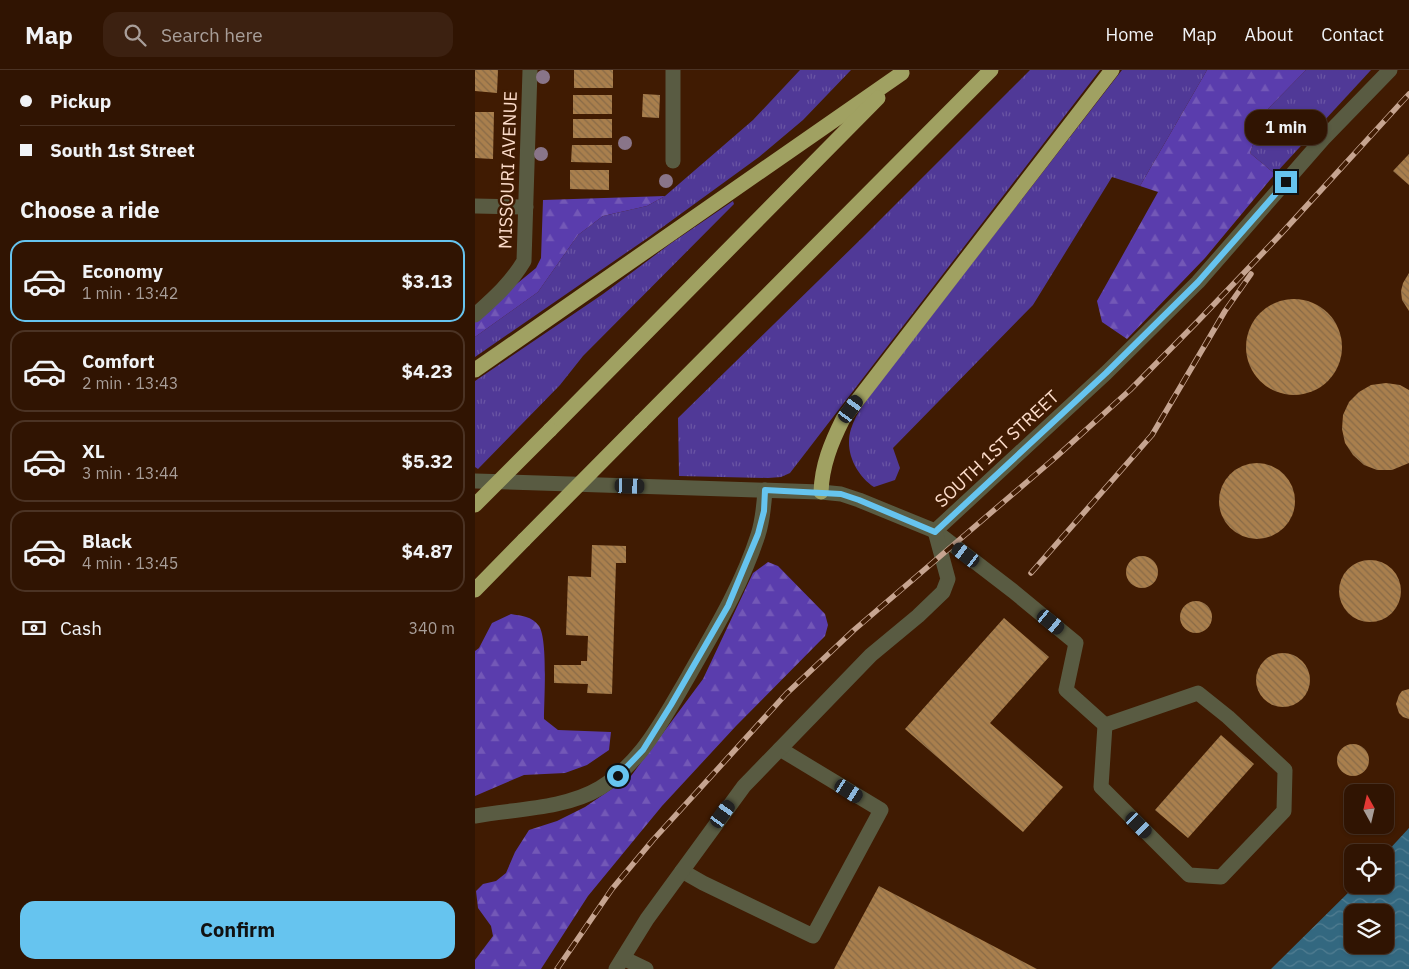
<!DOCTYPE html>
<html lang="en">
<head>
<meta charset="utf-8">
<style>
  body { margin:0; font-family:"IBM Plex Sans",sans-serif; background:#3c2111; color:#f1f3f6; height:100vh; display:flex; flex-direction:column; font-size:19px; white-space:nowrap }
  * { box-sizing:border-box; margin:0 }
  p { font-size:16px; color:#a89e99 }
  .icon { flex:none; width:28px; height:28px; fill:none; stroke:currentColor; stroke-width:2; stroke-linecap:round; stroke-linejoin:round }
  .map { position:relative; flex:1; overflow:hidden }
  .sheet { display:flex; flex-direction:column; background:#301402; width:475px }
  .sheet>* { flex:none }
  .banner { display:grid; align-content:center; height:110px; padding:0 20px; background:#301402 }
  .needle { width:32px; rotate:352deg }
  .controls { position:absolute; left:869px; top:714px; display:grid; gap:10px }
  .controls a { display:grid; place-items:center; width:50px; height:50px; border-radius:10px; background:#301402; box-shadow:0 1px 4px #0004,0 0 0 1px #4b3324; font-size:25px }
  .end { position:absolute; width:22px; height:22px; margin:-11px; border:6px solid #66c4ef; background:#111; box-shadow:0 0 0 2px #111 }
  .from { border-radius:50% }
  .bubble { position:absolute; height:35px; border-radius:15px; background:#301402; box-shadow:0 1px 4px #0004,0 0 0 1px #4b3324; font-size:16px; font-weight:700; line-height:35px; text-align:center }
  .car { position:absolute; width:15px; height:30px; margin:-15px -8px; border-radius:6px; box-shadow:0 0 4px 1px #0007; background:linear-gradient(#222 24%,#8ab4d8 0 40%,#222 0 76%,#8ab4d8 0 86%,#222 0) }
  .banner b { display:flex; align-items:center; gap:18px; height:48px; font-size:19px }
  .banner b+b { border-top:1px solid #4b3324 }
  .banner i { width:12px; height:12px; background:#f1f3f6 }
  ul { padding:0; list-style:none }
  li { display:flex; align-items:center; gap:15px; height:82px; margin:0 10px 8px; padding:0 10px; border:2px solid #4b3324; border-radius:15px }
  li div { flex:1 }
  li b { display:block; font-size:19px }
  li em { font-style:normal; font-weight:700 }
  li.active { border-color:#66c4ef }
  li>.icon { width:45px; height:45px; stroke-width:1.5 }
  h2 { padding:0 20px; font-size:22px; line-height:60px }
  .pay { display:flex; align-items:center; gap:12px; height:55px; padding:0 20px; font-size:19px }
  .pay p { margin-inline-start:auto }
  .button { display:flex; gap:10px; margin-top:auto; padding:10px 20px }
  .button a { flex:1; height:58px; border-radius:15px; background:#66c4ef; color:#111; font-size:20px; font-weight:700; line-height:58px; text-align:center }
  header { display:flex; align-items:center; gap:30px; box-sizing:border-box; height:70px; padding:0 25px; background:#301402; border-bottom:1px solid #4b3324 }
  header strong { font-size:24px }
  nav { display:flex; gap:28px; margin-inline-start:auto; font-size:18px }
  .search { width:350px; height:45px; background:#3c2111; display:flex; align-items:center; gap:12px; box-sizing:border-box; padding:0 18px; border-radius:15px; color:#a89e99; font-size:19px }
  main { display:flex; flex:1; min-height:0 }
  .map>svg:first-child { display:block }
</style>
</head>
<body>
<header>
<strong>Map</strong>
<div class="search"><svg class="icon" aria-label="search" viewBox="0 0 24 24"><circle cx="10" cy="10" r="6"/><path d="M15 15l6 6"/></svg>Search here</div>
<nav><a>Home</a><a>Map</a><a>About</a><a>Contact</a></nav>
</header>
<main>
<section class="sheet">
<div class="banner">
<b><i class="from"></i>Pickup</b>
<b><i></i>South 1st Street</b>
</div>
<h2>Choose a ride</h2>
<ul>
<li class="active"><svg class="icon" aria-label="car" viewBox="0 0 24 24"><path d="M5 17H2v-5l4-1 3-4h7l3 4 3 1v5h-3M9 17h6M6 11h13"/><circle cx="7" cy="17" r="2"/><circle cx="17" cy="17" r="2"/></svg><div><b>Economy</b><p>1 min · 13:42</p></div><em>$3.13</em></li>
<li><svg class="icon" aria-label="car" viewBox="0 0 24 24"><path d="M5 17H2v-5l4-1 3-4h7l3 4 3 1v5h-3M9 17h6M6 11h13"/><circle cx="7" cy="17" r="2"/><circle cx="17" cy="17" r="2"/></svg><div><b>Comfort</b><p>2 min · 13:43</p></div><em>$4.23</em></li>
<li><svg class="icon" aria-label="car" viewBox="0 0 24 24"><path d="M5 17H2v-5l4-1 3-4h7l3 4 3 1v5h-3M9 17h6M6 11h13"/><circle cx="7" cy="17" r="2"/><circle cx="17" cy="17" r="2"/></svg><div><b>XL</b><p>3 min · 13:44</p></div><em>$5.32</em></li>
<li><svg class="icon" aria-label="car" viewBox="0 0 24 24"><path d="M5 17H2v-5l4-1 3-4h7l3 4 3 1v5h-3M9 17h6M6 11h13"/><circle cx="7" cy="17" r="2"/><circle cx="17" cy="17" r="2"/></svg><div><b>Black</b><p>4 min · 13:45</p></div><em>$4.87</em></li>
</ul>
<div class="pay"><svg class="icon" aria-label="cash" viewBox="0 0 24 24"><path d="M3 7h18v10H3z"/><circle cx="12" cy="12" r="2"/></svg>Cash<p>340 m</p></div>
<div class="button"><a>Confirm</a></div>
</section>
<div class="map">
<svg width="934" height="899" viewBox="0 0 934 899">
  <defs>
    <pattern id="grass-tufts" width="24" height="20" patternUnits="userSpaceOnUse" patternTransform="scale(1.25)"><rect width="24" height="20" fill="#503997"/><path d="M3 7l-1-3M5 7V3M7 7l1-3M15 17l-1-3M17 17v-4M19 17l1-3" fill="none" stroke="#6a55a4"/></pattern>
    <pattern id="forest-firs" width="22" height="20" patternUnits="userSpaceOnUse" patternTransform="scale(1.25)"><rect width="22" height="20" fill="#5a3dad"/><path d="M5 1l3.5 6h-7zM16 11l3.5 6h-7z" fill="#7358b7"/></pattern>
    <pattern id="water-waves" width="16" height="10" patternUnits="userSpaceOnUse" patternTransform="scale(1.25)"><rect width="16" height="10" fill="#336880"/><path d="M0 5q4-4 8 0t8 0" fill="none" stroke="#517d91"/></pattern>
    <pattern id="building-back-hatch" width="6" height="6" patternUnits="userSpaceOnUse" patternTransform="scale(1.25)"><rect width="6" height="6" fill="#a97f4d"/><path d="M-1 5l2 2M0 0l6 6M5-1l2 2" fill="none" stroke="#886a47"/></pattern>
  </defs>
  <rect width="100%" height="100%" fill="#401b02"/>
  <g fill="url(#grass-tufts)">
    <polygon points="325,0 376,0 328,50 284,87 174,167 0,287 0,267 63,222 103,165 128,146 172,136 190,126 278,50"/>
    <polygon points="555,0 625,0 315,403 306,407 293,408 204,406 203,348 388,167"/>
    <path d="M647,0H732L665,116L637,107L558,235L418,378L425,398L420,410L399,417C381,405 369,381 376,359C381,342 395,326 405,312Z"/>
    <polygon points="831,0 896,0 800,104 775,83 789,43"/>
    <polygon points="258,131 259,134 108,286 85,315 3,399 0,397 0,311 128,224 195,174"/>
  </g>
  <g fill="url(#forest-firs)">
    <polygon points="732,0 831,0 789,43 775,83 800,104 730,188 652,269 627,252 622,231 683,122 665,116"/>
    <polygon points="190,126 172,136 128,146 103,165 63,222 0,267 0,248 61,198 66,188 68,130"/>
    <polygon points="293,492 303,496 350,544 353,555 350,566 261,656 187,736 113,826 66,899 0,899 0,890 18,866 16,856 3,838 1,821 8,814 21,811 31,803 40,782 54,760 82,751 110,737 156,706 228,609 278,503"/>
    <path d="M36,544C46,546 57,546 64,556C73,570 69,630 69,649L83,660L136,662L134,680L112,695L90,703L49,705L0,726V581L4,578L17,553Z"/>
  </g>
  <path fill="url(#water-waves)" fill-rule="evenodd" d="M934,758V899H796L881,815H910V784ZM878,842H910V875H878Z"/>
  <g fill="url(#building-back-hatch)">
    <polygon points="0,0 23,0 22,23 0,21"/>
    <rect x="99" y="0" width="39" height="18"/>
    <polygon points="168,24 185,25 184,48 167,47"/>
    <rect x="98" y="25" width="39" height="19"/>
    <polygon points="0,42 19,42 18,89 0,88"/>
    <rect x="98" y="49" width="39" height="19"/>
    <polygon points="97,75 137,75 137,93 96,92"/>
    <polygon points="934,84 934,115 918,101"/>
    <polygon points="95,100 134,100 134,120 95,119"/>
    <polygon points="934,203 934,241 927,230 926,221 928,213"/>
    <circle cx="819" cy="277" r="48"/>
    <polygon points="911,313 925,315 934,320 934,393 917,400 902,400 889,395 878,385 870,373 867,359 868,345 874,332 884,322 896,315"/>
    <circle cx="782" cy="431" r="38"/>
    <polygon points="117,475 151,476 151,493 141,493 137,624 112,623 113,614 79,613 79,595 106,595 106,591 112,591 113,566 91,565 93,506 116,507"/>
    <circle cx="667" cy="502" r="16"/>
    <circle cx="895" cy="521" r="31"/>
    <circle cx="721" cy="547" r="16"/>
    <polygon points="529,548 574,587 515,653 588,717 548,762 430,659"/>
    <circle cx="808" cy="610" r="27"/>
    <polygon points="934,619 934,649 928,647 924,643 921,634 924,625 927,621"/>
    <polygon points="746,665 779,694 713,768 680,740"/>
    <circle cx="878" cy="690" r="16"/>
    <polygon points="404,816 562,899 359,899"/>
  </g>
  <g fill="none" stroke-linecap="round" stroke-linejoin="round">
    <g stroke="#595b42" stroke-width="15">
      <polyline points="198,0 198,91"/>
      <polyline points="0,136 51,137"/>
      <path d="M0,245C19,228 36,213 49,191L55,0"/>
      <polyline points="0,411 346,422 366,424 384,430 460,461 538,521 601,573 591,620 630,655"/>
      <polyline points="460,461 631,303 723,212 848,69 915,0"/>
      <polygon points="723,623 753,647 810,700 809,741 746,807 714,805 626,717 630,655"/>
      <path d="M0,746C39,739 90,739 125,718C141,708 155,695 167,680C184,659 199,631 213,607C239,561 267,515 283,465C288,450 289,435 290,420"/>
      <polyline points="207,801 228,813 338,866 406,740 305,679"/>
      <polyline points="148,888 171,899"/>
      <polyline points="141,899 172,849 269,716 396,585 443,546 468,522 473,509 460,461"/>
    </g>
    <g stroke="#a0a162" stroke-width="15">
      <polyline points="0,300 427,3"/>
      <polyline points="166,352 516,0"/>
      <polyline points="75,360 403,28"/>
      <path d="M346,422C347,395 356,373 368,349L637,0"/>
      <polyline points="0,520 49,470"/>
    </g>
    <defs>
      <g id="rail">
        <polyline points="556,503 677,365 750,241 776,204"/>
        <polyline points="82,899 137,819 178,770 311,624 379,560 581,387 655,320 724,250 804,166 934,24"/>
      </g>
    </defs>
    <use href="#rail" stroke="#c6a490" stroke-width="5.5"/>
    <use href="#rail" stroke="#401b02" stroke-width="4" stroke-dasharray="11" stroke-linecap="butt"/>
    <g stroke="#a0a162" stroke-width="15">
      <polyline points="0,435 75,360"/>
      <polyline points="49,470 166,352"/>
    </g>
  </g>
  <g fill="#897589">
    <circle cx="68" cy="7" r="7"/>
    <circle cx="150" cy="73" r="7"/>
    <circle cx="66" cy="84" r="7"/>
    <circle cx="191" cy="111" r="7"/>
  </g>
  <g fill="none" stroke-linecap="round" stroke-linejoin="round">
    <polyline stroke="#66c4ef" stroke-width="6" points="143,706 168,680 196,635 253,536 283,464 289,441 290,420 366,424 384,430 460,462 631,303 723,212 811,112"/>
  </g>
  <g text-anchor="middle" stroke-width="5" stroke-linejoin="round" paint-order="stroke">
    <g font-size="18" fill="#fcdcca" stroke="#401b02">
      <text transform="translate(33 100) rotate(-88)" y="6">MISSOURI AVENUE</text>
      <text transform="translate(522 379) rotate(-43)" y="6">SOUTH 1ST STREET</text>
    </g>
  </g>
</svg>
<div class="controls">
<a><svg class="needle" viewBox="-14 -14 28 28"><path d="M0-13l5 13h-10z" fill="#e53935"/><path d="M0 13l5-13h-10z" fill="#a89e99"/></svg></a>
<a><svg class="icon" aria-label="locate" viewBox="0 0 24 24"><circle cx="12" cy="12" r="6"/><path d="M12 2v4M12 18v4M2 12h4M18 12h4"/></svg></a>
<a><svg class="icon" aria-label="layers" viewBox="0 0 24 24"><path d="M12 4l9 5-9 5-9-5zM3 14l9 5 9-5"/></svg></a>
</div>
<i class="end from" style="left:143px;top:706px"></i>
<i class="end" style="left:811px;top:112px"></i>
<div class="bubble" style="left:770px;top:40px;width:82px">1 min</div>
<i class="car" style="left:376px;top:339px;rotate:36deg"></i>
<i class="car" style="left:155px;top:416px;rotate:92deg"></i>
<i class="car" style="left:491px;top:485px;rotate:307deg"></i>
<i class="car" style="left:576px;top:552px;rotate:129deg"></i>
<i class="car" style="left:374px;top:721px;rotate:122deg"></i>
<i class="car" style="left:248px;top:744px;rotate:36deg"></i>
<i class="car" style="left:664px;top:755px;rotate:135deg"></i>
</div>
</main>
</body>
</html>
